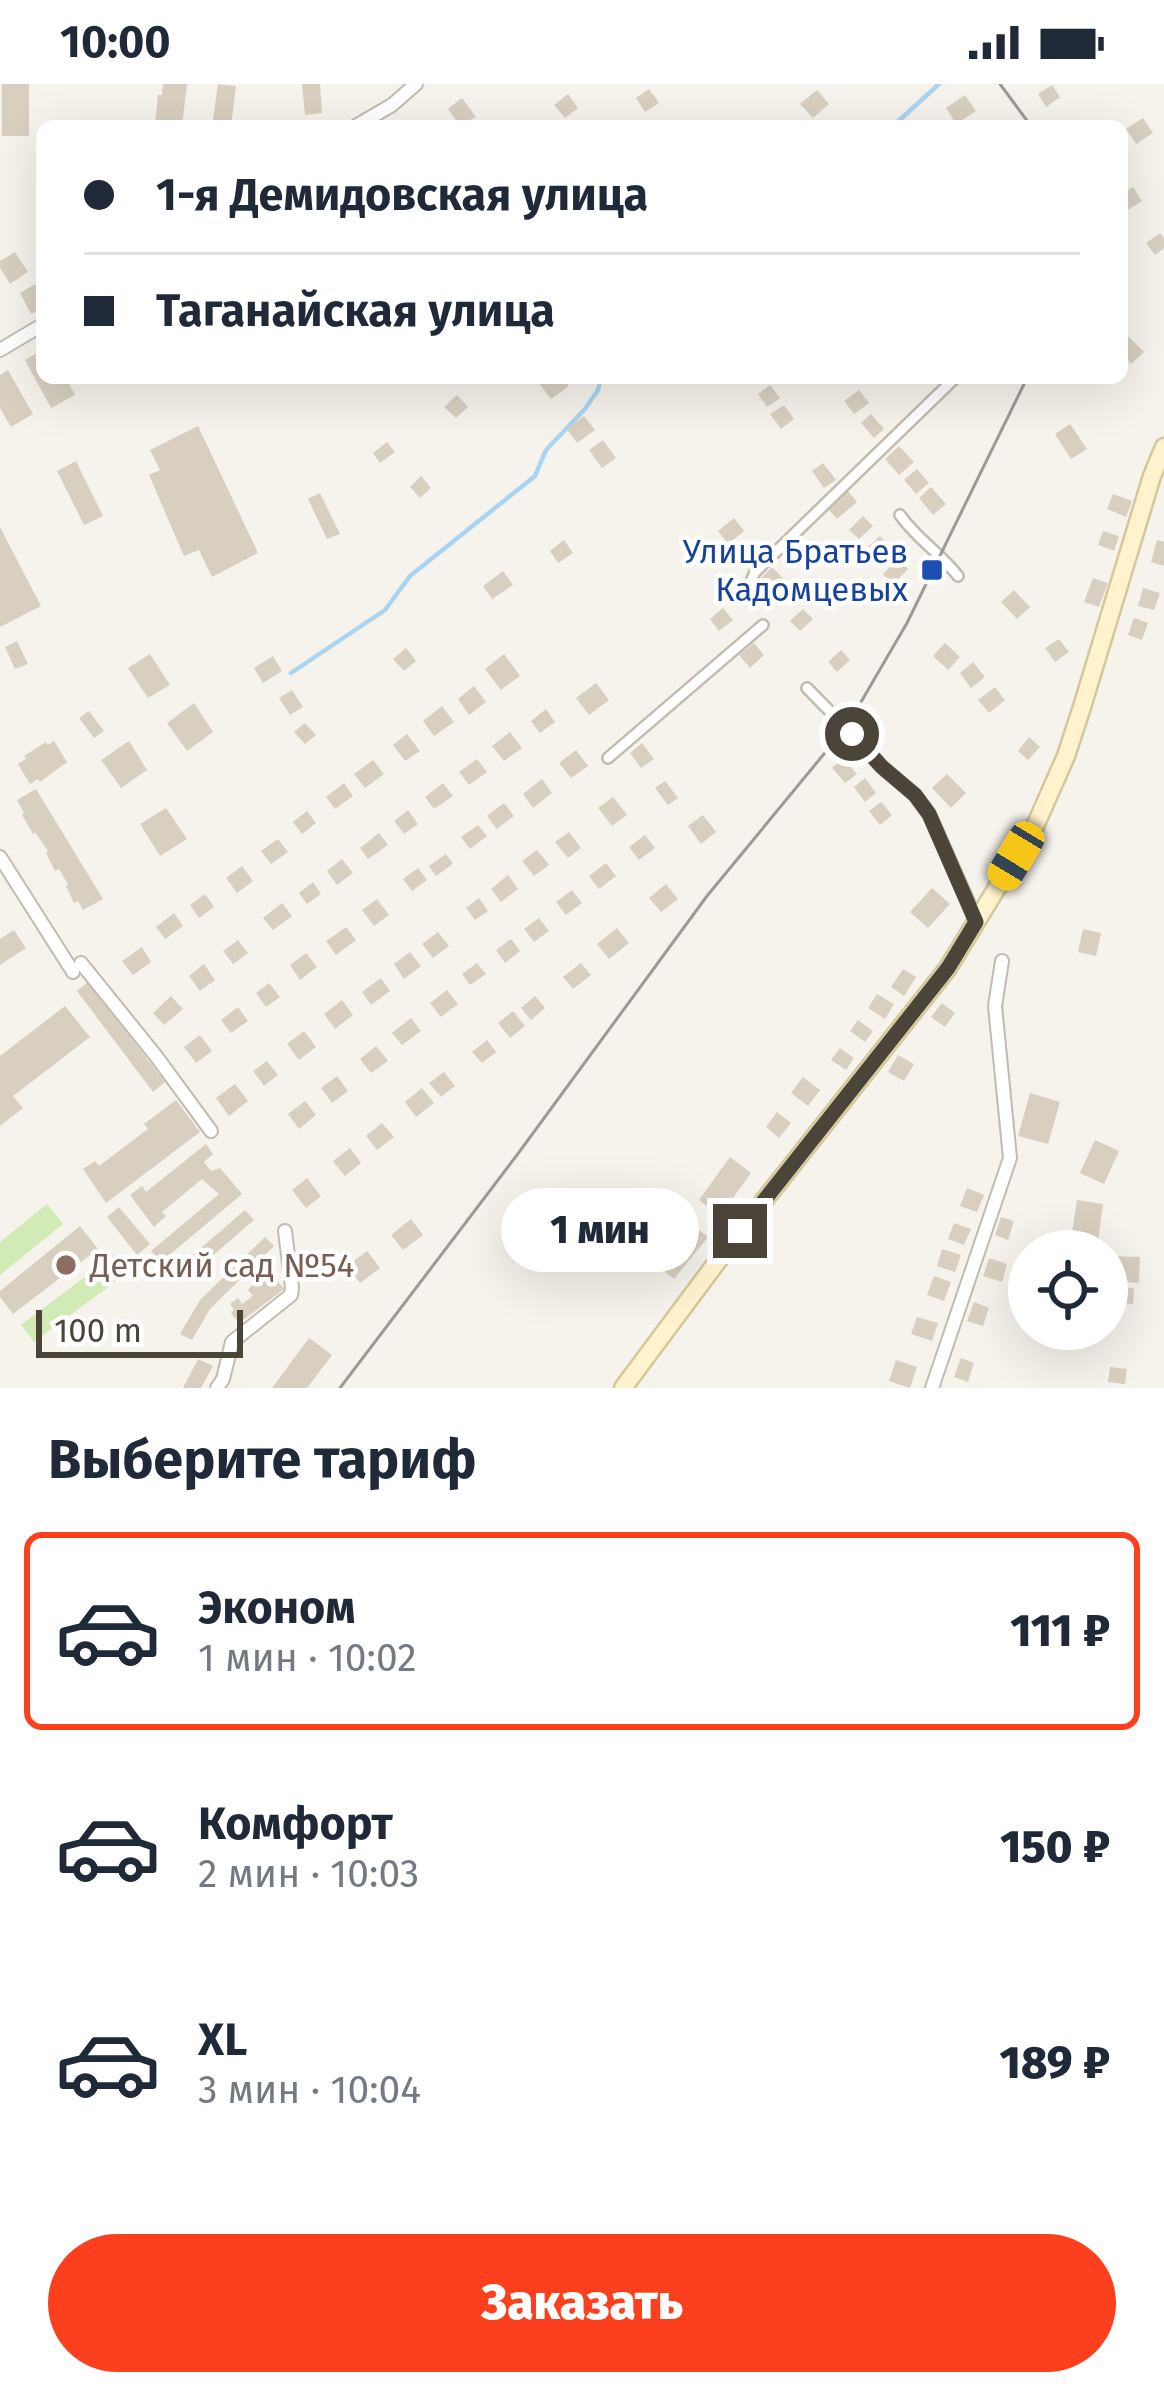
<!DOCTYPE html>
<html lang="ru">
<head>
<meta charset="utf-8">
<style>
  body { margin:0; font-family:"Fira Sans",sans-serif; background:#f2f2f3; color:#1f2937; height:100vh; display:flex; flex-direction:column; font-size:45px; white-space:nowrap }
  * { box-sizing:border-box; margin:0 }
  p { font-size:39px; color:#747a83 }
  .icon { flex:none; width:66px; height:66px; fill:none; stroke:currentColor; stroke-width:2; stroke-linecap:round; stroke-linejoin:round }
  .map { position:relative; height:1304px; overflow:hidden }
  .side { display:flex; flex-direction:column; background:#fff; flex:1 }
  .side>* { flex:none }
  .banner { position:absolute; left:36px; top:36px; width:1092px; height:264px; border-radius:18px; box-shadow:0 12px 48px #0002; display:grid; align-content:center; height:264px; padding:0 48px; background:#fff }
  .tools { position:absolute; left:1008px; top:1146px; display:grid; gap:24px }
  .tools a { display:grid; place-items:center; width:120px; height:120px; border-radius:50%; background:#fff; box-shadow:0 12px 48px #0002; font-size:60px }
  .scale { position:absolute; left:36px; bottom:30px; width:207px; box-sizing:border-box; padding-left:12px; border:6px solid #4b4439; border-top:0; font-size:33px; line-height:42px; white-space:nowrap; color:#4b4439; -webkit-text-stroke:9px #fff; paint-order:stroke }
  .end { position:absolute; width:54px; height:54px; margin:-27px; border:15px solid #4b4439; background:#fff; box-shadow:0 0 0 6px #fff }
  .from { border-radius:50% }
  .bubble { position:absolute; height:84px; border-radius:42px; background:#fff; box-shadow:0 12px 48px #0002; font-size:39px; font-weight:800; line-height:84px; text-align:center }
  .car { position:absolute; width:36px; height:72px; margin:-36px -18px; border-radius:15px; box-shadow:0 0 9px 3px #0007; background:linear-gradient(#f5c518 24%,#345 0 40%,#f5c518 0 76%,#345 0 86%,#f5c518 0) }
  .banner b { display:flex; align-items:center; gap:42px; height:114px; font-size:45px }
  .banner b+b { border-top:3px solid #e0e1e3 }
  .banner i { width:30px; height:30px; background:#1f2937 }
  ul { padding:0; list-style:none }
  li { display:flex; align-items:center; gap:36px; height:198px; margin:0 24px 18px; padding:0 24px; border:6px solid transparent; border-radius:18px }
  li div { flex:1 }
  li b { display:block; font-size:45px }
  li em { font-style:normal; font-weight:800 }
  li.on { border-color:#fc3f1d }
  li>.icon { width:108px; height:108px; stroke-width:1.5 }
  h2 { padding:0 48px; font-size:54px; line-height:144px }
  .action { display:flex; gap:24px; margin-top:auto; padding:24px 48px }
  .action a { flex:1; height:138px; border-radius:72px; background:#fc3f1d; color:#fff; font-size:48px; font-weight:800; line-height:138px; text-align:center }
  .status { display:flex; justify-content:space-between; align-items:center; height:84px; padding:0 60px; background:#fff; direction:ltr }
  .status svg { height:33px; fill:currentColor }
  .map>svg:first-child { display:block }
</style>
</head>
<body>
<div class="status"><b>10:00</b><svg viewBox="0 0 49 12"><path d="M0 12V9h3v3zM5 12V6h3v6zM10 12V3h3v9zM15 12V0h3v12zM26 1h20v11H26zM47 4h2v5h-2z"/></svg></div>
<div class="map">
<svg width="1164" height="1304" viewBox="0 0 1164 1304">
  <rect width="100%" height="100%" fill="#f6f3ec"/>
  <g fill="#d2eab5">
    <polygon points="47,1120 63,1140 0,1191 0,1158"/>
    <polygon points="114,1171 127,1189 34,1258 21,1241"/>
  </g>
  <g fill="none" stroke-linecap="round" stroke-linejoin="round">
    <g stroke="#a9d4f2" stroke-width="4.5">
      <polyline points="893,42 939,0"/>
      <polyline points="291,589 385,526 410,492 535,392 546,366 585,325 598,306 601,294"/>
    </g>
  </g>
  <g fill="#d8cfc1">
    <rect x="2" y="0" width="27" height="52"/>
    <polygon points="163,0 187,0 182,42 155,40 158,11 162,11"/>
    <polygon points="218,0 236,2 231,42 212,42"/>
    <polygon points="302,0 320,0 322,29 305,31"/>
    <polygon points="1052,1 1060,13 1046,23 1038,10"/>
    <polygon points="649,5 659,19 645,28 636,14"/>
    <polygon points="817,6 829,20 813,34 800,20"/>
    <polygon points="568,10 578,24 565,34 554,21"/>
    <polygon points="965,11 976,27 956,40 946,24"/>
    <polygon points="462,14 476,33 460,42 448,25"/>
    <polygon points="1143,34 1153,49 1136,60 1126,45"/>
    <polygon points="1133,103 1142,117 1126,127 1122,120 1122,110"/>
    <polygon points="1160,149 1164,154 1164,164 1155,171 1146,159"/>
    <polygon points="15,168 28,188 10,200 0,184 0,177"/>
    <polygon points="37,199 42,207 42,224 31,230 20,209"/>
    <polygon points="1128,252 1144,268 1131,280 1122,270 1122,258"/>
    <polygon points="42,266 42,294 66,294 75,311 51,324 25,276"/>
    <polygon points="8,286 33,330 11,343 0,324 0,291"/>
    <polygon points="546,294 563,294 569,302 551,315 539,299"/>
    <polygon points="770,301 780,314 767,323 758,310"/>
    <polygon points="859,306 869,319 854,330 844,317"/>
    <polygon points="457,311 468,323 456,334 444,323"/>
    <polygon points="784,321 794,335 781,345 770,330"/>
    <polygon points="871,330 884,345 874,354 861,339"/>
    <polygon points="584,332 595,346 577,359 567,345"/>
    <polygon points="1070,340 1087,365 1071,375 1055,350"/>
    <polygon points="198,342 258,469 212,493 199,466 184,472 149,391 160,386 150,366"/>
    <polygon points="603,356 616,374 602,384 589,366"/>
    <polygon points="387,358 395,368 380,379 373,369"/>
    <polygon points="899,362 914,378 899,391 885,375"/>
    <polygon points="76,377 103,432 84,441 57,387"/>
    <polygon points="823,379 836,396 824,404 812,387"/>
    <polygon points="917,385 929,399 916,410 904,396"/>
    <polygon points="421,392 431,404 420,414 410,403"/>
    <polygon points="931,403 946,420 933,431 919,414"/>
    <polygon points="848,407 857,418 837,435 827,424"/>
    <polygon points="320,409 340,450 327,455 308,415"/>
    <polygon points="1113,410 1132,417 1126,433 1107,425"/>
    <polygon points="863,432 873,442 859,455 849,446"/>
    <polygon points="734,434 744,447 728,460 718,447"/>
    <polygon points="0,443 41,522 0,543"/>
    <polygon points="1103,447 1119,452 1114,467 1098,461"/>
    <polygon points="880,452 891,464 876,478 865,466"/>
    <polygon points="564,456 573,469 558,479 550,467"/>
    <polygon points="1157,456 1164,458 1164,482 1151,478"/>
    <polygon points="898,475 908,485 893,500 883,490"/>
    <polygon points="772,483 783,494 770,506 760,495"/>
    <polygon points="503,487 513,501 492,515 483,502"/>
    <polygon points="1093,494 1108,499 1099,523 1084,518"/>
    <polygon points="1143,504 1160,509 1154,526 1138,522"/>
    <polygon points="1014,506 1030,523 1017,535 1001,518"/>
    <polygon points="723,524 733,536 719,547 710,535"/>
    <polygon points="803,525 813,535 800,547 790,537"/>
    <polygon points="1134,534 1148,539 1142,556 1128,551"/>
    <polygon points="1059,555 1069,568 1055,578 1045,564"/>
    <polygon points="17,557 28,580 15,585 5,563"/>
    <polygon points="754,559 764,571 750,584 739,571"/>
    <polygon points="945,559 960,573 948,586 933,572"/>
    <polygon points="406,564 416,577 404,587 393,575"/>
    <polygon points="841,566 850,576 837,588 828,578"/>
    <polygon points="150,570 170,601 148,614 128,584"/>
    <polygon points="504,570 520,592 501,606 485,585"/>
    <polygon points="273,572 282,587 263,599 254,584"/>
    <polygon points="973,578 985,593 971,604 960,589"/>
    <polygon points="596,599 609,616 589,631 576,614"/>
    <polygon points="474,602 486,618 469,631 458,615"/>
    <polygon points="995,603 1005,616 989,629 978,616"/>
    <polygon points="292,606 303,623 290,631 279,614"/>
    <polygon points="194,619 213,648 187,667 167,639"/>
    <polygon points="442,622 454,638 434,652 423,637"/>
    <polygon points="546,625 555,638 540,649 531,637"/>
    <polygon points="89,627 104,647 94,654 79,634"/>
    <polygon points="305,639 316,651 305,660 294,648"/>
    <polygon points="510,648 522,664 504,677 492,662"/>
    <polygon points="407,650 420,667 405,677 393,661"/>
    <polygon points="1029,653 1040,663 1028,676 1018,667"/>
    <polygon points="54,657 67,678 40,698 38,695 30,700 18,680 26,675 24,672 46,658 48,661"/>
    <polygon points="129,657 147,686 121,704 101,676"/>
    <polygon points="642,659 654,675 641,684 630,669"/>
    <polygon points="576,666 588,682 571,694 559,679"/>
    <polygon points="843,674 857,690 845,699 832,684"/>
    <polygon points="477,675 487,688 469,701 459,688"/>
    <polygon points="373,676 384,690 365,704 354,690"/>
    <polygon points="947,690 966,709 951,724 932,704"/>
    <polygon points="865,694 876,709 865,718 854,703"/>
    <polygon points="542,695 552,709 533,724 523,710"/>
    <polygon points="665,697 678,714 668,721 655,704"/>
    <polygon points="344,699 353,712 335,725 326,713"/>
    <polygon points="443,699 453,712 434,725 425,713"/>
    <polygon points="36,705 103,815 83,826 78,817 74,819 66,802 68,800 59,785 55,787 46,769 48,767 35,748 33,750 22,731 24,729 17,716"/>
    <polygon points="613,713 627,731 612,742 598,724"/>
    <polygon points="881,718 892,731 880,741 869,727"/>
    <polygon points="504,719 514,732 497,745 487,732"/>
    <polygon points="166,724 187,755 160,772 140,740"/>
    <polygon points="408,726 418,740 404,750 394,737"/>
    <polygon points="307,727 316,739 302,750 293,738"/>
    <polygon points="703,731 716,748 701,760 688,742"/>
    <polygon points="478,741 487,752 470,765 461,753"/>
    <polygon points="569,748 581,764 568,774 555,758"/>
    <polygon points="379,749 388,761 368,775 360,764"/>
    <polygon points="645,751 655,764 639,776 629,763"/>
    <polygon points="278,755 288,768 271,780 261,767"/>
    <polygon points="537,766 549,781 534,792 522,777"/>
    <polygon points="446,770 453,780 436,792 429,782"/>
    <polygon points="342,775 353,789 337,801 327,787"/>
    <polygon points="606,779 616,792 599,805 589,792"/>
    <polygon points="242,782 253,797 237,809 226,794"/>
    <polygon points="418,784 427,796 412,807 403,795"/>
    <polygon points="508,791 518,805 501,818 491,805"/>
    <polygon points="313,798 321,810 307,820 299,809"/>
    <polygon points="666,800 678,815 661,828 649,814"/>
    <polygon points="932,804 950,820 928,844 910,828"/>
    <polygon points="572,806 582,819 566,831 556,818"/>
    <polygon points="205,810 214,823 199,834 190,821"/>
    <polygon points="479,814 488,827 475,836 466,824"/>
    <polygon points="377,815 389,831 374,842 362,826"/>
    <polygon points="282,819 292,832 273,846 263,834"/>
    <polygon points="174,829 183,842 165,855 156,843"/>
    <polygon points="539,834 549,847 534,858 524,845"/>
    <polygon points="346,843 356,856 336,871 326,857"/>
    <polygon points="617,844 629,859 609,875 597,860"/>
    <polygon points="1083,845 1101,849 1096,872 1078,868"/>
    <polygon points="14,846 26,864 0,881 0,855"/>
    <polygon points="438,848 449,862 433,874 422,860"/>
    <polygon points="511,855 520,867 505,879 496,866"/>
    <polygon points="238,856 248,869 233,880 223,867"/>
    <polygon points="142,863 151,878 133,891 122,877"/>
    <polygon points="410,868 421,882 404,895 394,880"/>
    <polygon points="306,869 317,883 300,896 290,881"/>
    <polygon points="477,879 486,890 470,901 462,890"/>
    <polygon points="581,879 591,891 573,905 563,893"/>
    <polygon points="204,880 215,896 200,907 189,892"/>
    <polygon points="903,885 916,893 904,912 891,903"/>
    <polygon points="381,894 390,907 371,921 362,908"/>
    <polygon points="88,898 165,998 153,1008 77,907"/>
    <polygon points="269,899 280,913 266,923 256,909"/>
    <polygon points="447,906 458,920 441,933 430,919"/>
    <polygon points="877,910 894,920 885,935 868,924"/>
    <polygon points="171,912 183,925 164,941 153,929"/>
    <polygon points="535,912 545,924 531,936 521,924"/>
    <polygon points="342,916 353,931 335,945 324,930"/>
    <polygon points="942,919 955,929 945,943 931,933"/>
    <polygon points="65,922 90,953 13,1012 23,1024 0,1042 0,972"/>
    <polygon points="238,923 248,937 231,949 221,936"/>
    <polygon points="513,927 525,942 510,954 498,939"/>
    <polygon points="411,934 421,947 402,961 392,949"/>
    <polygon points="858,936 873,947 865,958 850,947"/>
    <polygon points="304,947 316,963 299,976 287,960"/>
    <polygon points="200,951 212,967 196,979 184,963"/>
    <polygon points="487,956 496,968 482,979 472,968"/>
    <polygon points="376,962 388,977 371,989 360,975"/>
    <polygon points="840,964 854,974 846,986 831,976"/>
    <polygon points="898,971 914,980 904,997 888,988"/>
    <polygon points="267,977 278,991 264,1002 253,987"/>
    <polygon points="444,988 455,1002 441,1013 429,999"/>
    <polygon points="337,992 348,1007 332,1019 321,1004"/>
    <polygon points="803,993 820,1006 808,1022 791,1009"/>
    <polygon points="235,1000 248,1017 229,1032 216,1014"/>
    <polygon points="422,1004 434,1019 416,1033 405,1018"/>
    <polygon points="1030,1009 1060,1018 1048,1060 1018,1052"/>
    <polygon points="176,1016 200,1048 106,1119 83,1085 95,1077 99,1082 148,1045 144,1040"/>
    <polygon points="305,1017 316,1031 299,1045 288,1030"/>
    <polygon points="777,1028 791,1039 779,1054 766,1043"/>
    <polygon points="382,1039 394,1053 377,1066 366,1052"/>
    <polygon points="1095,1056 1119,1067 1104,1100 1080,1089"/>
    <polygon points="206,1060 213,1070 204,1078 211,1087 220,1084 242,1110 161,1178 151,1167 219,1110 202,1095 162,1128 166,1132 154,1143 130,1111 142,1102 146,1108"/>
    <polygon points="350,1064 361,1079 345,1092 333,1077"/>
    <polygon points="730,1073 751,1089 720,1132 699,1116"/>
    <polygon points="307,1094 321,1112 306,1124 292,1106"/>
    <polygon points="967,1104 984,1111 977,1128 960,1122"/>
    <polygon points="1077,1116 1103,1120 1097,1165 1070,1162"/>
    <polygon points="119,1123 150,1160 137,1171 107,1133"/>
    <polygon points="245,1126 254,1136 189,1192 180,1182"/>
    <polygon points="1001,1133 1014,1137 1008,1156 995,1151"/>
    <polygon points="411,1135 423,1151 403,1166 391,1151"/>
    <polygon points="688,1137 708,1153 674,1195 654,1179"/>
    <polygon points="954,1139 971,1145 964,1161 948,1155"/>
    <polygon points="80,1142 98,1165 13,1230 0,1213 0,1207"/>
    <polygon points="265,1153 274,1162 210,1225 192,1256 180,1250 200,1216"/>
    <polygon points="942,1165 961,1171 955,1188 937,1182"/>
    <polygon points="367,1167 380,1184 360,1199 347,1182"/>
    <polygon points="1111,1172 1140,1173 1139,1199 1107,1197"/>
    <polygon points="989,1174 1007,1180 1002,1198 983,1192"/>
    <polygon points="265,1188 267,1192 271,1189 284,1205 239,1239 231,1229 234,1226 230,1220 238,1214 242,1220 253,1212 248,1206"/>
    <polygon points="934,1192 951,1198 944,1217 927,1211"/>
    <polygon points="1119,1203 1134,1204 1133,1220 1118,1219"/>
    <polygon points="974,1218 989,1224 983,1242 967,1237"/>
    <polygon points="917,1233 938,1239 932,1257 911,1250"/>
    <polygon points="309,1254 332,1271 307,1304 272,1304"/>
    <polygon points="961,1274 974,1279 968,1298 954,1293"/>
    <polygon points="198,1275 213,1282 201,1304 183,1304"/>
    <polygon points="896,1276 917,1283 910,1304 889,1297"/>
    <polygon points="1110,1283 1127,1285 1125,1300 1108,1298"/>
  </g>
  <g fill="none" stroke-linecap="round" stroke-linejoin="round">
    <defs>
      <g id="pedestrian">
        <path d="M900,431C917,455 940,469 958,492"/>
        <polyline points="749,502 755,488 955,294"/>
        <polyline points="807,604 852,650"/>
        <polyline points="608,674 763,541"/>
      </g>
      <g id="minor">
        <polyline points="356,42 392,21 416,0"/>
        <polyline points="0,266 42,241"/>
        <polyline points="852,650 882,683 915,711 929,730 977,838"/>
        <polyline points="0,773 73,888"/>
        <polyline points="81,879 156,972 211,1047"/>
        <polyline points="217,1304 223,1295 232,1258 291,1211 292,1203 285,1147"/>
        <polyline points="932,1304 1010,1074 995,922 1002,877"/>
      </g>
      <polyline id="secondary" points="623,1304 740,1147 948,884 1036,740 1066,672 1082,623 1152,392 1164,363"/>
    </defs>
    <use href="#pedestrian" stroke="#c2bbae" stroke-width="14"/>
    <use href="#minor" stroke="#c2bbae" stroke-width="16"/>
    <use href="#secondary" stroke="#d6c79b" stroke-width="21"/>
    <use href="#pedestrian" stroke="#fff" stroke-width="9"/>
    <use href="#minor" stroke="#fff" stroke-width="12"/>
    <use href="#secondary" stroke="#fff3cd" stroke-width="16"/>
    <g stroke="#9a9a9a" stroke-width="3">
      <polyline points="1000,0 1031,42"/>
      <polyline points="340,1304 517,1071 707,812 847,642 907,539 1027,294"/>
    </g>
  </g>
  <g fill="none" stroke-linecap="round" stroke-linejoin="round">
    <polyline stroke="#4b4439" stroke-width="15" points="740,1147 948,884 976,838 929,730 915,711 882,683 852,650"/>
  </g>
  <rect fill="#1a4fb4" stroke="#fff" stroke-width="4.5" x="920" y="474" width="24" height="24" rx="6"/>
  <circle fill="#8d6e63" stroke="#fff" stroke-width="4.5" cx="66" cy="1181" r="12"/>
  <g text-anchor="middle" stroke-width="9" stroke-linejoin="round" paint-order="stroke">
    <g font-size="33" fill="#164399" stroke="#fff" text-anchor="end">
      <text x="908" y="479">Улица Братьев<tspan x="908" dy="38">Кадомцевых</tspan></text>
    </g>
    <g font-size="33" fill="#785e54" stroke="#fff" text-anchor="start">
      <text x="90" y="1193">Детский сад №54</text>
    </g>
  </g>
</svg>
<div class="tools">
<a><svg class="icon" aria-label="locate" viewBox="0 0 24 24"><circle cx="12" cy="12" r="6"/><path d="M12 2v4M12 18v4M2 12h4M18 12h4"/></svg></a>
</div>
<div class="scale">100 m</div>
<i class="end from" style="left:852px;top:650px"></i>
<i class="end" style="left:740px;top:1147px"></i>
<div class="bubble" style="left:501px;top:1104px;width:198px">1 мин</div>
<i class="car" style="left:1016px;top:772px;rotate:211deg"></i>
<div class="banner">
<b><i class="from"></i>1-я Демидовская улица</b>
<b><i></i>Таганайская улица</b>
</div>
</div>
<section class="side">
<h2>Выберите тариф</h2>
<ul>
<li class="on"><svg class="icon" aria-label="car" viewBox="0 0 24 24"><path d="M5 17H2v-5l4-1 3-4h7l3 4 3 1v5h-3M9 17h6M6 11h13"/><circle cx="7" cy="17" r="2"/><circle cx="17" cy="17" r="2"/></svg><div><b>Эконом</b><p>1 мин · 10:02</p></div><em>111 ₽</em></li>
<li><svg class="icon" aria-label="car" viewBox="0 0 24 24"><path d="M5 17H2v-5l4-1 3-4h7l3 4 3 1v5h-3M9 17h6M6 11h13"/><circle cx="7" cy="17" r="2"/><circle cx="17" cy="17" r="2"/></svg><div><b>Комфорт</b><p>2 мин · 10:03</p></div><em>150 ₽</em></li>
<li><svg class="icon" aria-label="car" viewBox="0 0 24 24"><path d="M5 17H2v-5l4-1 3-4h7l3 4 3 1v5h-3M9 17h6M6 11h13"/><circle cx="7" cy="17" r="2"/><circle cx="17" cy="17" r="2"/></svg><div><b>XL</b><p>3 мин · 10:04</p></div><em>189 ₽</em></li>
</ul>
<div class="action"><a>Заказать</a></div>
</section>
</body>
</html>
